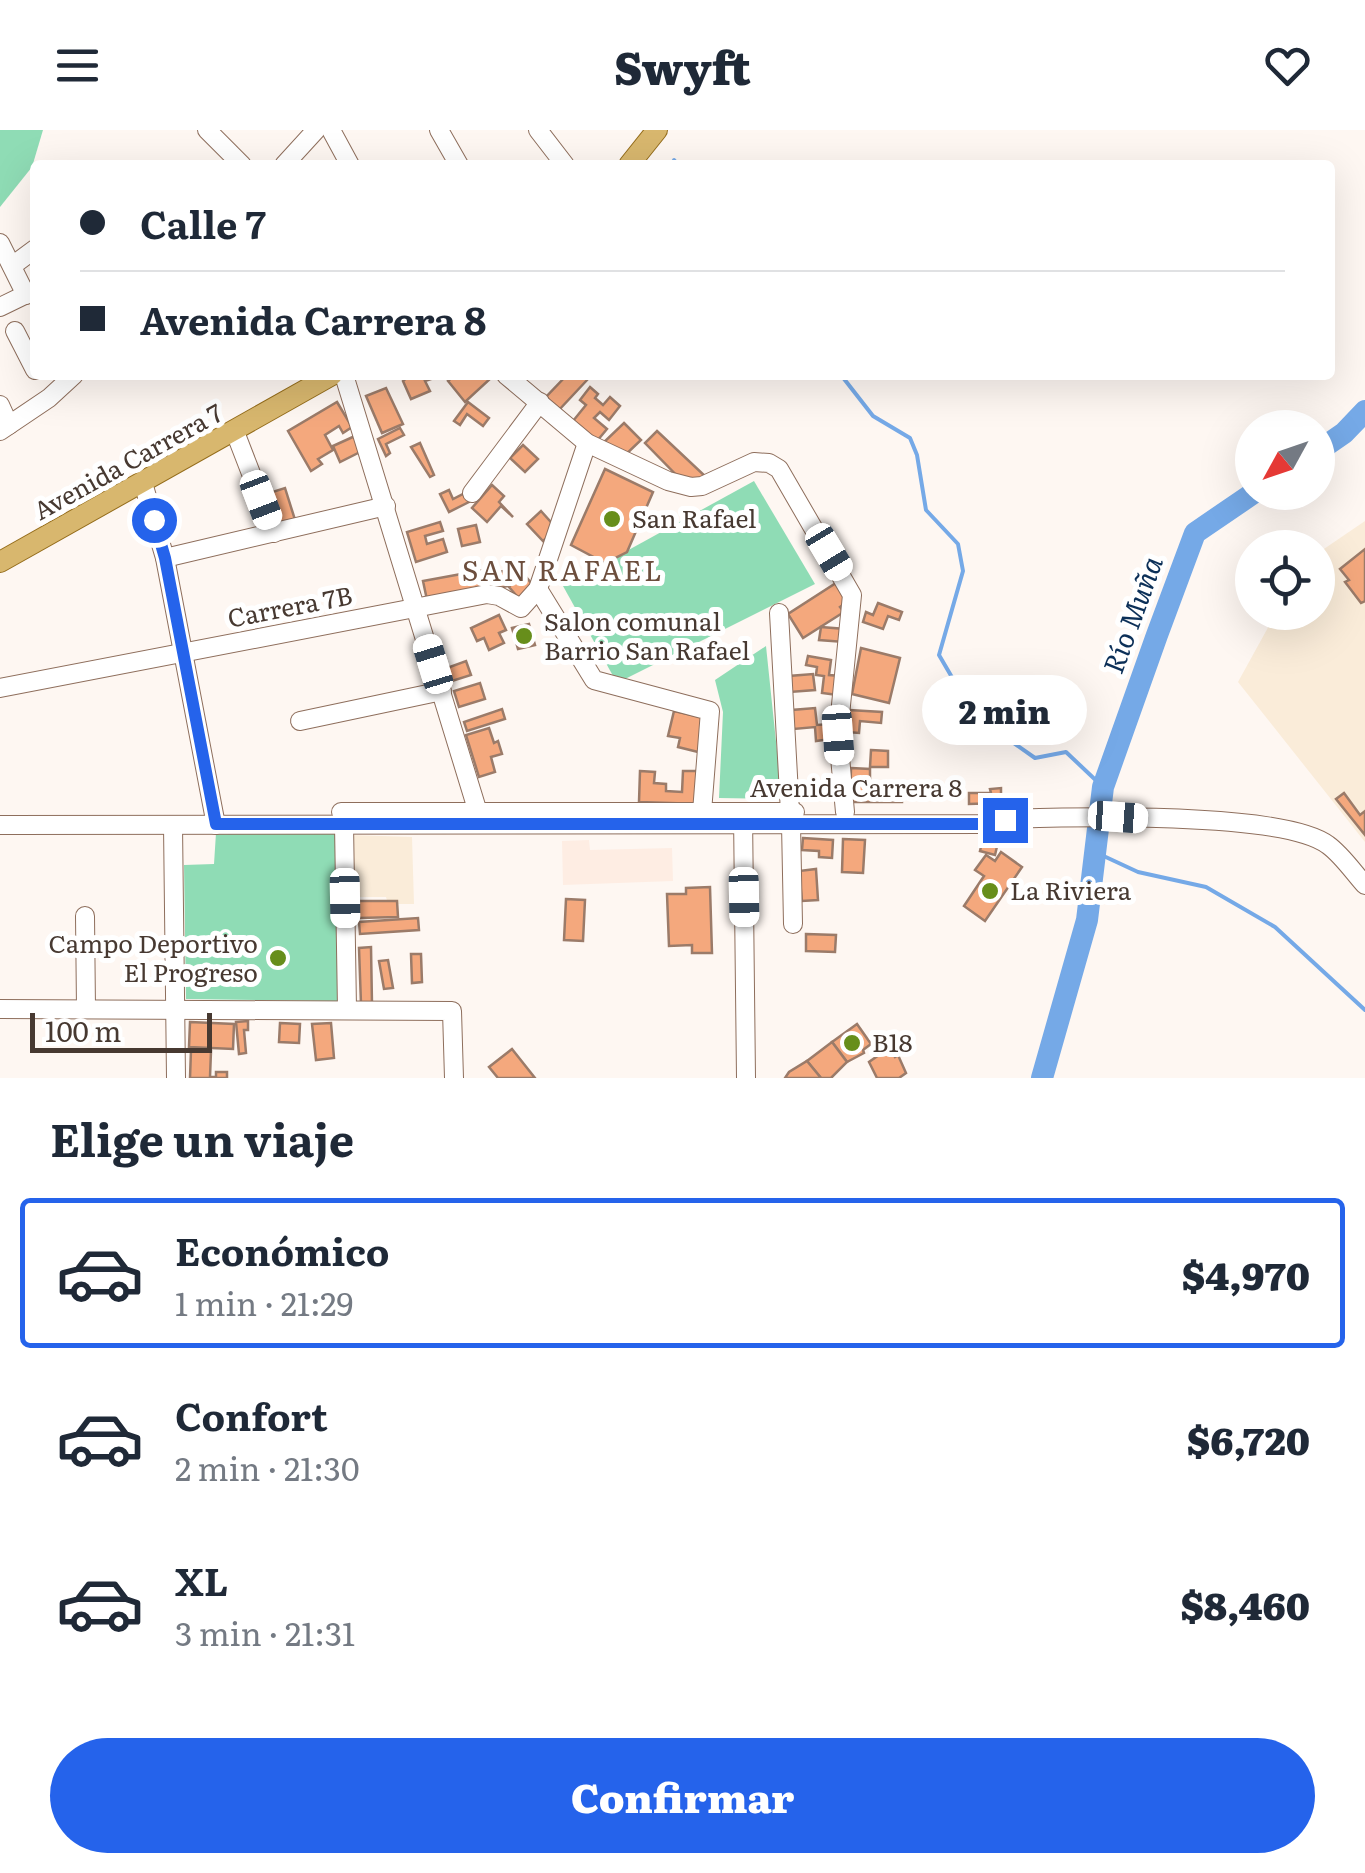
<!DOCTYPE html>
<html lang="es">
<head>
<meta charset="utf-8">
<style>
  body { margin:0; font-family:Literata,serif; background:#f6f6f7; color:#1f2937; height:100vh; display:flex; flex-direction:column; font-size:38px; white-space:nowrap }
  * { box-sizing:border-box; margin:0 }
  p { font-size:32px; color:#747a83 }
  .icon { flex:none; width:55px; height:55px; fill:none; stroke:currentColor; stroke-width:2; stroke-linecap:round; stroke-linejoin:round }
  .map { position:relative; height:948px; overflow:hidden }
  .side { display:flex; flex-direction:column; background:#fff; flex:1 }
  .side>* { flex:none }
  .banner { position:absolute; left:30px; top:30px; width:1305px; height:220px; border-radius:10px; box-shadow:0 10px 40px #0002; display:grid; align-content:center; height:220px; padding:0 50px; background:#fff }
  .needle { width:65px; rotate:230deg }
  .fabs { position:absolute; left:1235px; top:280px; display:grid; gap:20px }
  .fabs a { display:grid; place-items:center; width:100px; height:100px; border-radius:50%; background:#fff; box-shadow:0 10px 40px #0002; font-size:50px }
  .scale { position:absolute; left:30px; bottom:25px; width:182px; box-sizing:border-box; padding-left:10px; border:5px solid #473931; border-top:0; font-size:28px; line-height:35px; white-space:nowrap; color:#473931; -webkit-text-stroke:8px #fff; paint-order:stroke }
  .end { position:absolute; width:45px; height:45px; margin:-22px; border:12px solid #2563eb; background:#fff; box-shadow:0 0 0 5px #fff }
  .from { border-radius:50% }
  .bubble { position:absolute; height:70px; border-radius:35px; background:#fff; box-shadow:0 10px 40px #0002; font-size:32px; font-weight:800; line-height:70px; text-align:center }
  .car { position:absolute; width:30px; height:60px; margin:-30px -15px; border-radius:12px; box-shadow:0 0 8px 2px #0007; background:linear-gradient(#fff 24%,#345 0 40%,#fff 0 76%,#345 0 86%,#fff 0) }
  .banner b { display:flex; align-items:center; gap:35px; height:95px; font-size:38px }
  .banner b+b { border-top:2px solid #e0e1e3 }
  .banner i { width:25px; height:25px; background:#1f2937 }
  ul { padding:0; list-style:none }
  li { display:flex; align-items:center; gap:30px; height:150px; margin:0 20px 15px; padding:0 30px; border:5px solid transparent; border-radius:10px }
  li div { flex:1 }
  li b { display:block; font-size:38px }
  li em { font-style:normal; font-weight:800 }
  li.selected { border-color:#2563eb }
  li>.icon { width:90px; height:90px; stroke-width:1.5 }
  h2 { padding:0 50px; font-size:45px; line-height:120px }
  .button { display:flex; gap:20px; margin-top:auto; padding:20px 50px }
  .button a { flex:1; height:115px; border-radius:60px; background:#2563eb; color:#fff; font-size:40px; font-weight:800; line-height:115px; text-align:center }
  header { display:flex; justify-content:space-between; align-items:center; height:130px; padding:0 50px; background:#fff; font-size:45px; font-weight:800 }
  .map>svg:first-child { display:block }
</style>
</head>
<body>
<header><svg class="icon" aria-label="menu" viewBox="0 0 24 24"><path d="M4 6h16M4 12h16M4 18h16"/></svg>Swyft<svg class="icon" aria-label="heart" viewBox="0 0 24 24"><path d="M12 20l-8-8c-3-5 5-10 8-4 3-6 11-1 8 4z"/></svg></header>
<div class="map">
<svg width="1365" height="948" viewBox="0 0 1365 948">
  <rect width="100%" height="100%" fill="#fef7f2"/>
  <polygon fill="#feede3" points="589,710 590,720 672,718 673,751 563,755 562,711"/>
  <g fill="#faecd9">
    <polygon points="1365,391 1365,712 1238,552 1276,483 1318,482 1318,423"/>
    <polygon points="350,705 412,707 414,774 388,774 386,767 354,767"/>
  </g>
  <g fill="#8fdcb5">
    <polygon points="0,0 43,0 32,37 0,77"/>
    <polygon points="754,351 815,454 617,553 563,456"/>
    <polygon points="766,516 782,669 719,668 723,582 715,550"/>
    <polygon points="216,703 338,704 338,871 186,869 184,735 214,734"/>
  </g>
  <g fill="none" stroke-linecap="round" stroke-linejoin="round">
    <g stroke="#75a9e7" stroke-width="4">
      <polyline points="674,30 678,35"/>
      <polyline points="841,245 873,286 910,308 917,325 926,380 958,414 963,441 939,525 974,585 1035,628 1066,622 1103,657"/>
      <polyline points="1095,722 1138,742 1206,757 1275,797 1365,880"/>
    </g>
    <g stroke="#75a9e7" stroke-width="22">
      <polyline points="1318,321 1344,303 1365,281"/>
      <polyline points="1042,948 1087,790 1103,657 1157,505 1195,403 1255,362"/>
    </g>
  </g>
  <g fill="#f4a87d" stroke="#9b7b69" stroke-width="2.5">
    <polygon points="410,245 429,245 431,249 425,251 430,261 411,269 403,251"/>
    <polygon points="455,245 488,245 491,248 465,272 448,251"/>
    <polygon points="567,245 583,245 588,249 558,281 545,268"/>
    <polygon points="590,257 598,264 595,268 603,275 610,267 620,276 609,290 600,282 594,288 607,299 597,311 573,291 586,275 580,270"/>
    <polygon points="386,258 403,294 382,303 366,266"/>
    <polygon points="337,272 352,297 343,303 339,296 325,305 333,320 318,329 322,334 311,341 288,301"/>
    <polygon points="468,272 489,288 483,296 467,284 460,295 454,291"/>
    <polygon points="624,293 641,310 619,331 603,313"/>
    <polygon points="400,298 404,305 386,314 390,323 386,326 378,309"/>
    <polygon points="657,301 706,347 692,361 645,313"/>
    <polygon points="355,306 362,321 340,332 333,316"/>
    <polygon points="420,313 434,345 430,347 411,317"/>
    <polygon points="523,315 538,329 525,342 510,328"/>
    <polygon points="605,339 653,362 627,422 605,433 571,415"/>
    <polygon points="492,355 504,366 499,372 513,387 501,376 487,392 472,378"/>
    <polygon points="285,358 296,393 274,399 263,365"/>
    <polygon points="449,360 453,369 465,363 469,372 449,382 440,364"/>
    <polygon points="541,381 557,399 543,411 527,394"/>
    <polygon points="440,392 443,401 425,406 427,414 443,409 447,422 416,432 407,402"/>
    <polygon points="476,395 480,412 462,416 458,399"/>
    <polygon points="1365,419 1365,471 1361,473 1345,452 1349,450 1340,439"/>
    <polygon points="494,438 495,443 508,440 512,455 458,467 427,470 423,451"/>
    <polygon points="522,442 537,460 522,472 509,457"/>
    <polygon points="836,453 848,471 840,477 844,482 803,508 788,484"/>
    <polygon points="878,473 902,482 899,490 888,486 883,499 863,492 866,482 873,485"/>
    <polygon points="499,485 506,500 499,503 504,513 489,520 484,508 477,511 471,498"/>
    <polygon points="529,494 535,515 518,519 512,498"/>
    <polygon points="821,497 845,499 844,512 819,510"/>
    <polygon points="861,518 900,528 889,573 852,564"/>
    <polygon points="808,526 831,530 829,545 840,546 838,565 822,563 824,546 816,545 817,537 806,535"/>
    <polygon points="466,531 471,545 452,551 447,538"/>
    <polygon points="813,544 815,560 790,562 789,546"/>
    <polygon points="480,553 485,569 459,577 454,561"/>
    <polygon points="815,578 817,595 830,594 831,609 816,611 815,597 794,599 792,580"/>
    <polygon points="502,579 505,589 467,601 464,592"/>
    <polygon points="849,580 882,582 881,593 860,591 859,603 848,602"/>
    <polygon points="674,581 710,589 702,623 678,617 680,608 668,606"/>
    <polygon points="489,598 494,613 498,611 502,624 491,627 495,642 479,647 466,605"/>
    <polygon points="871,620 888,621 888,637 870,637"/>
    <polygon points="851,638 870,639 870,657 902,658 902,672 850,672"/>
    <polygon points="640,641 655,642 654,653 666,654 666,661 682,662 683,641 702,641 701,674 639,672"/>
    <polygon points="1001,658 1001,673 969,674 969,663 991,663 990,659"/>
    <polygon points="1344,663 1360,685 1365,681 1365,705 1336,669"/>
    <polygon points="984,704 999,708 995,725 980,721"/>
    <polygon points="803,708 833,710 832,728 819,727 819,721 802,720"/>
    <polygon points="843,709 865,710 863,743 842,742"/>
    <polygon points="1001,722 1022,737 985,791 964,776 984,746 975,740 986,725 995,731"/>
    <polygon points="816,739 818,770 802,771 799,741"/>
    <polygon points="710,757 712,823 692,823 692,815 669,816 667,764 686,764 686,758"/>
    <polygon points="566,769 585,770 583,811 564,810"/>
    <polygon points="359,771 397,771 398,787 359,788"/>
    <polygon points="418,788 419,800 360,804 359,792"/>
    <polygon points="806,804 836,805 835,822 806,821"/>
    <polygon points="371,817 372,874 361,874 359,818"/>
    <polygon points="411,824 421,824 422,852 412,853"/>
    <polygon points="388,830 393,858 384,859 379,831"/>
    <polygon points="248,891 248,900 244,900 246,923 239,924 236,892"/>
    <polygon points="190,892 234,894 233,919 189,917"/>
    <polygon points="280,893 300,894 299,913 279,912"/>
    <polygon points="331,893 334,928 316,930 312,894"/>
    <polygon points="857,894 871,914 863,920 864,923 847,932 832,912"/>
    <polygon points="832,912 847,932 831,948 821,948 807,931"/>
    <polygon points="889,918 895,927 898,925 906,943 899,948 877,948 869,932"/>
    <polygon points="512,919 535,948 498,948 489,937"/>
    <polygon points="191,920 211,921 210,947 216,947 216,942 227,942 227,948 190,948"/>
    <polygon points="807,931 821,948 785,948 789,942"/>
  </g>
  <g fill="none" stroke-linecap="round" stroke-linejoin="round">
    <defs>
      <g id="minor">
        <polyline points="207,0 242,35"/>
        <polyline points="331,0 350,35"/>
        <polyline points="439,0 459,35"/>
        <polyline points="538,0 565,35"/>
        <polyline points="284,35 316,0"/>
        <polyline points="0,113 26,165"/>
        <polyline points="12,136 35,119"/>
        <polyline points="0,177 35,160"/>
        <polyline points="15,201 35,240"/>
        <polyline points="344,245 480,689"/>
        <polyline points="506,245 587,313 668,351 691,357 702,356 754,332 769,333 779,339 852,465 838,605 845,682"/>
        <polyline points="0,275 9,295"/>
        <polyline points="0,301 49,268 74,245"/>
        <polyline points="235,302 274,403"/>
        <polyline points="143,353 165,428 216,695"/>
        <polyline points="472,363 540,272"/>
        <polyline points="165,428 386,376"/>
        <polyline points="538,459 594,550 710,581 702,682"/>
        <polyline points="779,483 790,682"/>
        <polyline points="0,558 487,464 499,466 521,478 538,459 587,313"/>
        <polyline points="300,591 442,561"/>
        <polyline points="341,682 795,682"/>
        <polyline points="743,684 746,948"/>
        <polyline points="344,694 347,879"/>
        <polyline points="791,694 793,794"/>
        <path d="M0,695L991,694L1005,689C1068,687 1283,681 1328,715C1342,725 1354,743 1365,755"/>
        <polyline points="173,695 176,948"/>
        <polyline points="85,786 86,879"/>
        <polyline points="0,879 452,881 454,948"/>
      </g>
      <g id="major">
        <polyline points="629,35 657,0"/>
        <polyline points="0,432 332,245"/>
      </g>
    </defs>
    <use href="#minor" stroke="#8e6e5c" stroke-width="20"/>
    <use href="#major" stroke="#946c1a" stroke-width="22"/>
    <use href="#minor" stroke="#fff" stroke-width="18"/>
    <use href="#major" stroke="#d8b76e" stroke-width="20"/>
  </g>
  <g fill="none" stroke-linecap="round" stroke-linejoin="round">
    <polyline stroke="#2563eb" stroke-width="12" points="154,390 165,428 216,694 991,694 1005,690"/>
  </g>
  <g fill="#678e1b" stroke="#fff" stroke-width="4">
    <circle cx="612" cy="389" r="10"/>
    <circle cx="524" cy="506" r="10"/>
    <circle cx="990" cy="761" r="10"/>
    <circle cx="278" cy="828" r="10"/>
    <circle cx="852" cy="913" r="10"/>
  </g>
  <g text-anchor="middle" stroke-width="10" stroke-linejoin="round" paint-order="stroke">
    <g font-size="25" fill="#473931" stroke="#fff">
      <text transform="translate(128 332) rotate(-29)" y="9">Avenida Carrera 7</text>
      <text transform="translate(290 477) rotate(-11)" y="9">Carrera 7B</text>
      <text x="856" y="667">Avenida Carrera 8</text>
    </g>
    <g font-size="25" fill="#473931" stroke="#fff" text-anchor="start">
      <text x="632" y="398">San Rafael</text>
      <text x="544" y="501">Salon comunal<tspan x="544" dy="29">Barrio San Rafael</tspan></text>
      <text x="1010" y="770">La Riviera</text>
      <text x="258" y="823" text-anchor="end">Campo Deportivo<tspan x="258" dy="29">El Progreso</tspan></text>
      <text x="872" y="922">B18</text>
    </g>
    <g font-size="28" letter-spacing="2.5" fill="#6c4e3d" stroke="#fff">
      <text x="563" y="451">SAN RAFAEL</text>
    </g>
    <g font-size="28" font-style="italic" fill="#0c3058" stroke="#fff">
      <text transform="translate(1133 485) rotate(-70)" y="10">Río Muña</text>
    </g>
  </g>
</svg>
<div class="fabs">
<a><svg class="needle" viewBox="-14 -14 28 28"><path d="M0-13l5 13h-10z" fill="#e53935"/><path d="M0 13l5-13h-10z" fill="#747a83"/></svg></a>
<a><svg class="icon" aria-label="locate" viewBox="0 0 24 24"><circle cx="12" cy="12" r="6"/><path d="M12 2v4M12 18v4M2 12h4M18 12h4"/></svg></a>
</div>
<div class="scale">100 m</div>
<i class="end from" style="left:154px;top:390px"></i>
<i class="end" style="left:1005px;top:690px"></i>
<div class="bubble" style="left:922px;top:545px;width:165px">2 min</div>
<i class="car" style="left:261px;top:370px;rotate:159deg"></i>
<i class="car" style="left:829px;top:422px;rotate:149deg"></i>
<i class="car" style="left:433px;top:534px;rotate:343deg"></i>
<i class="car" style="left:838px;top:605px;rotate:176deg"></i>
<i class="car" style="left:1118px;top:687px;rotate:94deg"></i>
<i class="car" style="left:744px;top:767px;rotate:179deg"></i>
<i class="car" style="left:345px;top:768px;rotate:179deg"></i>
<div class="banner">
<b><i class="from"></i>Calle 7</b>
<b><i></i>Avenida Carrera 8</b>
</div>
</div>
<section class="side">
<h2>Elige un viaje</h2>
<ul>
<li class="selected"><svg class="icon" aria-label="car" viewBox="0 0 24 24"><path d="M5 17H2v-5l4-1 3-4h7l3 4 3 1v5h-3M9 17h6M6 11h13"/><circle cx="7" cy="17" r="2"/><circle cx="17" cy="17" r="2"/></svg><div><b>Económico</b><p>1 min · 21:29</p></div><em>$4,970</em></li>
<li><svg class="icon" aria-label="car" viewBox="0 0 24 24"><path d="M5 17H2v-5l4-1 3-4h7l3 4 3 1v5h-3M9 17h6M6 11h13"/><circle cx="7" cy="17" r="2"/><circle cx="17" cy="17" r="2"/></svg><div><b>Confort</b><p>2 min · 21:30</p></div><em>$6,720</em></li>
<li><svg class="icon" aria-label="car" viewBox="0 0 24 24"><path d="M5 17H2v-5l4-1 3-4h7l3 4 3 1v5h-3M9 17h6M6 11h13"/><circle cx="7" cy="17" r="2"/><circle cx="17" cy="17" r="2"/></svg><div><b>XL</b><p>3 min · 21:31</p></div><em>$8,460</em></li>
</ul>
<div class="button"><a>Confirmar</a></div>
</section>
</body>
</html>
